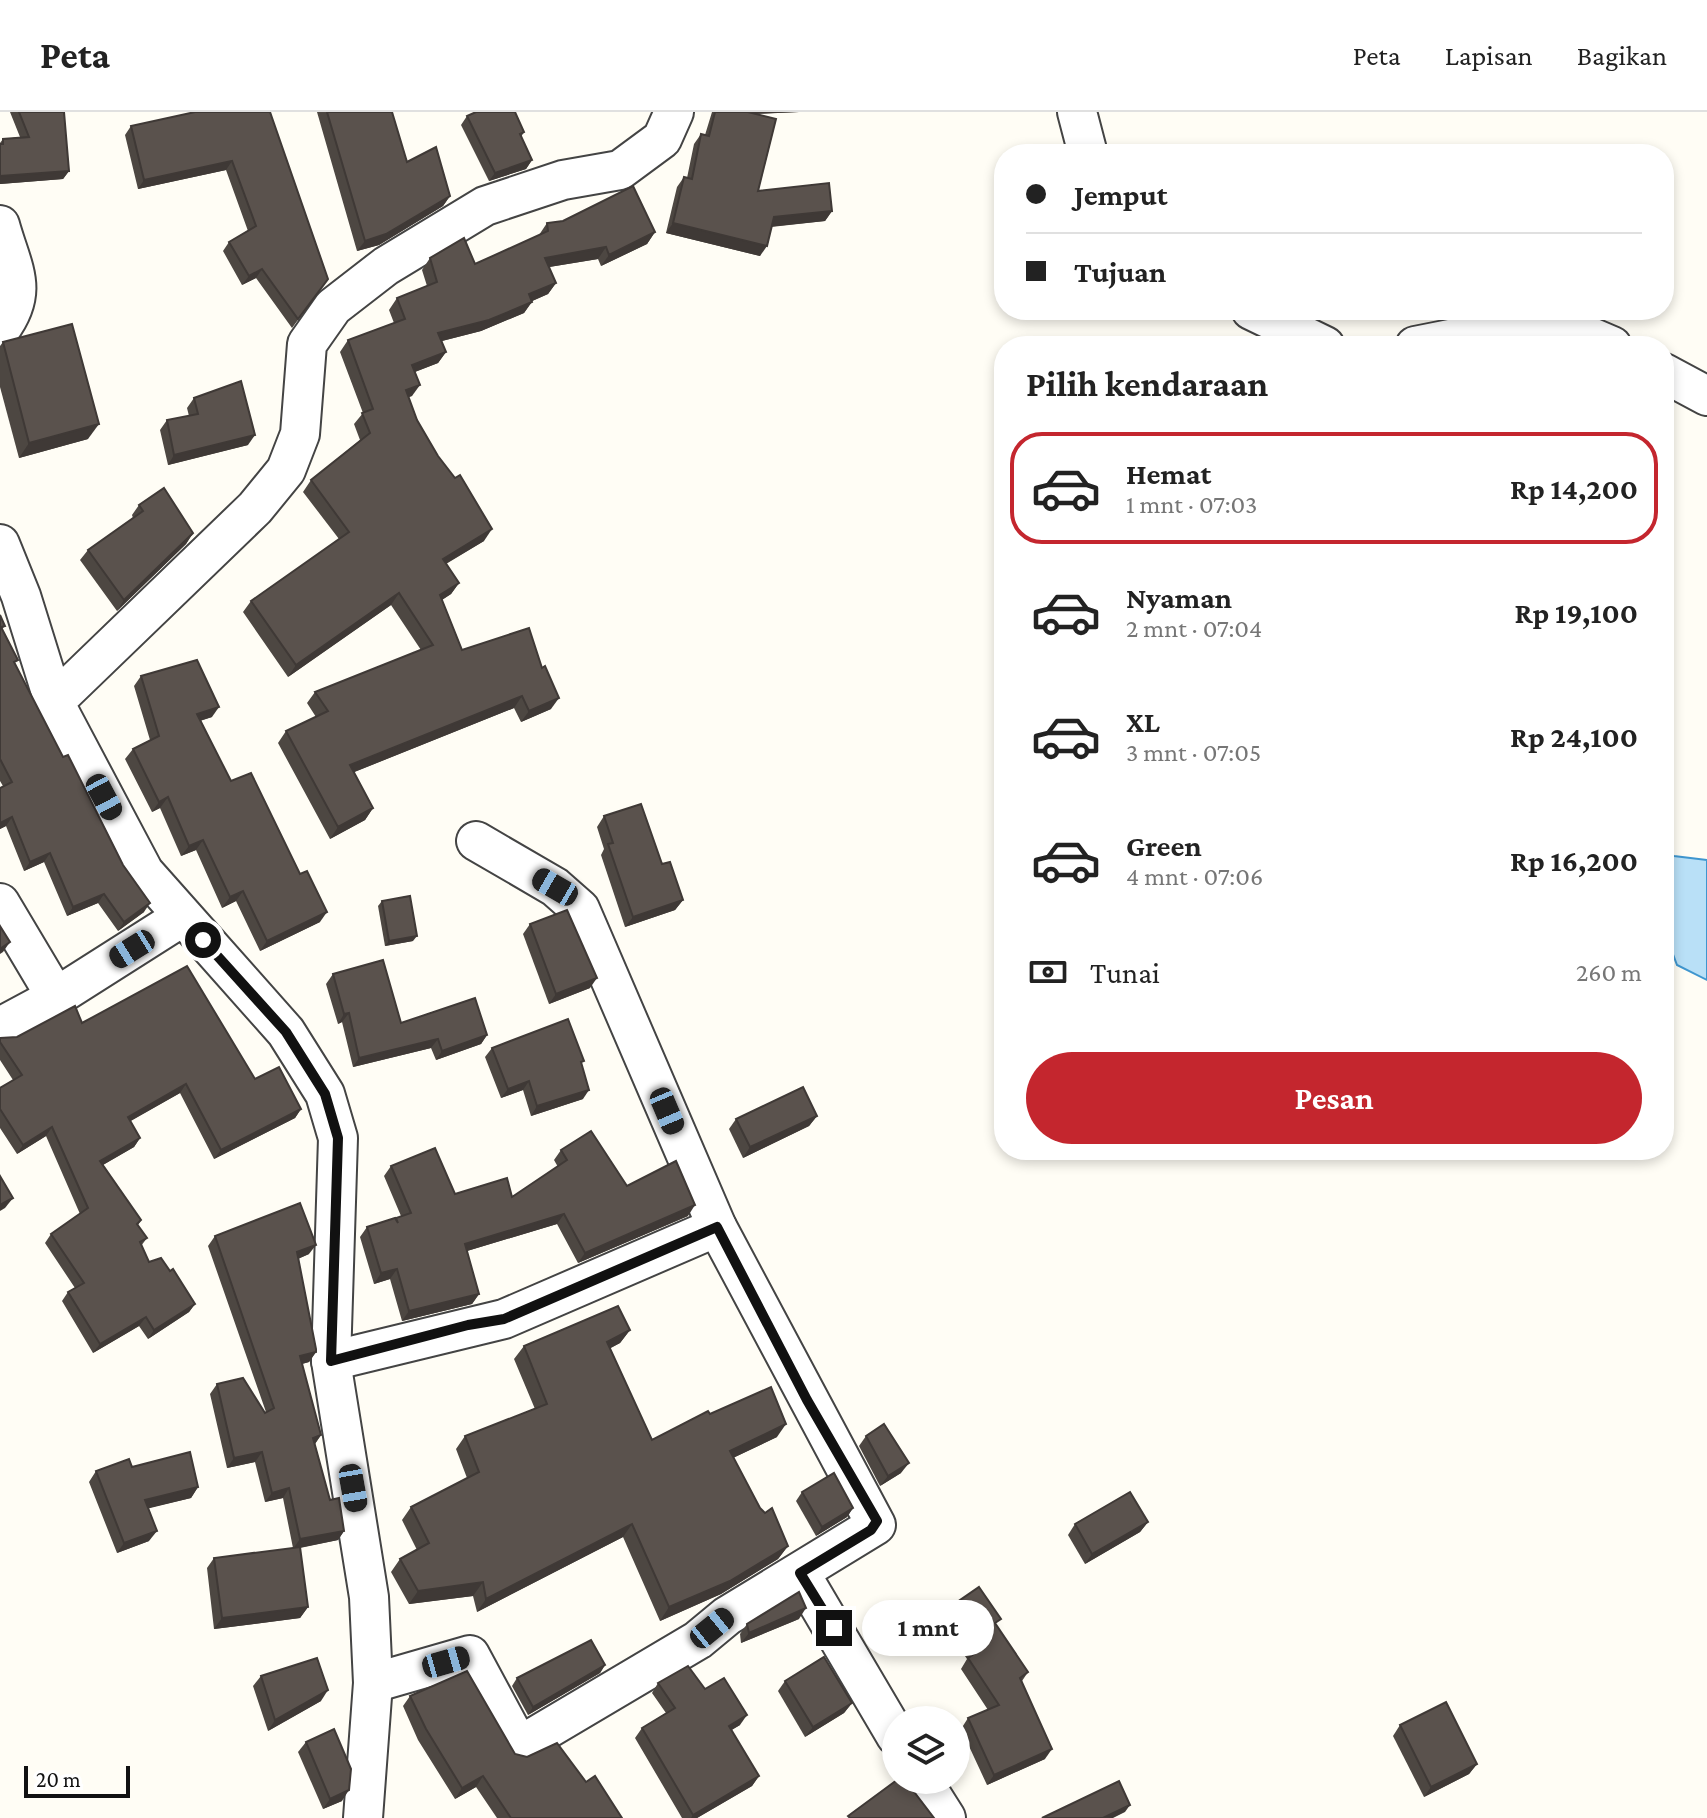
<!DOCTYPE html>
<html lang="id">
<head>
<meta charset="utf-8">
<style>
  body { margin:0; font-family:"Crimson Pro",serif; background:#f6f6f6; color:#222; height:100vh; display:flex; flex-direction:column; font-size:30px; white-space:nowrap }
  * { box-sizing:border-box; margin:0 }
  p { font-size:26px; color:#767676 }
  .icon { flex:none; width:44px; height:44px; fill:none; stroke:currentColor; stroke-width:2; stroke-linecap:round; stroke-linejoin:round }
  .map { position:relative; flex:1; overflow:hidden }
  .sheet { position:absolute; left:994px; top:224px; width:680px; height:824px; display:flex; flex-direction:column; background:#fff; border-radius:32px; box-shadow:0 4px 12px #0003 }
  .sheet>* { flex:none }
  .hud { position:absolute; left:994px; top:32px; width:680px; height:176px; border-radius:32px; box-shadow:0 4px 12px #0003; display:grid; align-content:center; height:176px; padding:0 32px; background:#fff }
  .tools { position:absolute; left:882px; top:1594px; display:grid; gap:16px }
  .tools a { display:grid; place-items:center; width:88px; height:88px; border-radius:50%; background:#fff; box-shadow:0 4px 12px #0003; font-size:40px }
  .scale { position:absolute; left:24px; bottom:20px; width:106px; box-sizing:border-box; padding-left:8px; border:4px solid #111; border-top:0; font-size:22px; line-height:28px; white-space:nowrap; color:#111; -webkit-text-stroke:6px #fff; paint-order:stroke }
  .end { position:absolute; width:36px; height:36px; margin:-18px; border:10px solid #111; background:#fff; box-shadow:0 0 0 4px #fff }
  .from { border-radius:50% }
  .bubble { position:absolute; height:56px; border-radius:28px; background:#fff; box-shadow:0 4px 12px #0003; font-size:26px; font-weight:700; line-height:56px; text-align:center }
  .car { position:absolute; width:24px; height:48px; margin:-24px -12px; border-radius:10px; box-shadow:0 0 6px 2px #0007; background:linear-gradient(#222 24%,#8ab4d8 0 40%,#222 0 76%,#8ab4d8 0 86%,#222 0) }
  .hud b { display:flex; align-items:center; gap:28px; height:76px; font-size:30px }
  .hud b+b { border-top:2px solid #e0e0e0 }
  .hud i { width:20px; height:20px; background:#222 }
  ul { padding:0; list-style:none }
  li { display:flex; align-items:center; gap:24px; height:112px; margin:0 16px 12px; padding:0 16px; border:4px solid transparent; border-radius:32px }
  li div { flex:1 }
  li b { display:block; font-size:30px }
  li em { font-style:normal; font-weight:700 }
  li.active { border-color:#c4262e }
  li>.icon { width:72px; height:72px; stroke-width:1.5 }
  h2 { padding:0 32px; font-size:36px; line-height:96px }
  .pay { display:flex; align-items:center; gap:20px; height:88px; padding:0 32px; font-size:30px }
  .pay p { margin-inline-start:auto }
  .cta { display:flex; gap:16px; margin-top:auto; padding:16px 32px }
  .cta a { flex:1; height:92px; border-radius:48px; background:#c4262e; color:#fff; font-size:32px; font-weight:700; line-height:92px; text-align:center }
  header { display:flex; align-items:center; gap:48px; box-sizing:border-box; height:112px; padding:0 40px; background:#fff; border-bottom:2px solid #e0e0e0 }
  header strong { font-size:38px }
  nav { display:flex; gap:44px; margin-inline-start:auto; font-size:28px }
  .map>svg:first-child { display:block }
</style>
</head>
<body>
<header>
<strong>Peta</strong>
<nav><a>Peta</a><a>Lapisan</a><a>Bagikan</a></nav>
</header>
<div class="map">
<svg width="1707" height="1706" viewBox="0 0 1707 1706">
  <rect width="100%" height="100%" fill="#fffdf5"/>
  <polygon fill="#b9e0f7" stroke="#3f96cf" stroke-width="2" points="1664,736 1674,744 1707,748 1707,868 1677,853 1664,818"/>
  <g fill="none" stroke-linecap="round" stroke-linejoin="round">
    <defs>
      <g id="minor">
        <polyline points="1077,0 1088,42"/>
        <path d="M0,113C12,157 30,178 0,218"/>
        <polyline points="1251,198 1325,234"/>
        <polyline points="1415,234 1521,213 1563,213 1612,234"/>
        <polyline points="1664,261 1707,284"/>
        <polyline points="0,432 21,484 54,590"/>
        <polyline points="0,791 56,885"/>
        <polyline points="0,915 56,885 182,805"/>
        <polyline points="331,1249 504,1207 717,1115"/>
        <polyline points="800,1461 896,1624"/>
        <polyline points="373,1571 470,1543 519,1634 698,1528 727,1504 876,1413 717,1115 580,797 555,775 476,729"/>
        <polyline points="922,1668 946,1706"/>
        <polyline points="363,1706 373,1571 369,1485 331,1249 338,1026 325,982 286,920 144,760 54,590 255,396 286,358 300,322 307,232 333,195 386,154 485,94 563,68 620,58 662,27 674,0"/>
      </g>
    </defs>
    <use href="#minor" stroke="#444" stroke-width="42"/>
    <use href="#minor" stroke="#fff" stroke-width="38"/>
  </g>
  <g fill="#4d4742">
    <polygon points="10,0 64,0 69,59 63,67 0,72 0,31 3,27 20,25"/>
    <polygon points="195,0 328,167 292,216 256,166 242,173 223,139 229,130 248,119 226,58 138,77 125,23 131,14"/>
    <polygon points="317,0 392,0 407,50 450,84 443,94 379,133 357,139"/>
    <polygon points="712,0 799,0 755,2 758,79 832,99 825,109 771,115 760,144 666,121 677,75 684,65 687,66 694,32 701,22 705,23"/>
    <polygon points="467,4 524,20 521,25 532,48 526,57 489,69 461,13"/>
    <polygon points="547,111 655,120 647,132 601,154 598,147 549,155 556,171 548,182 532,189 524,201 481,219 442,229 446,240 438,251 415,260 412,284 408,285 417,308 484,429 446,452 459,471 451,482 442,488 462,538 551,597 521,610 514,596 354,660 373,696 365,708 330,727 278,631 286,619 316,605 307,591 315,580 421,538 391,493 288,565 243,500 251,489 339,427 303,380 311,368 360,328 354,312 363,301 340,240 348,228 394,211 389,198 397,186 427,174 422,158 430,146 475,152 539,123"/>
    <polygon points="3,230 88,327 19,346 0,275 0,234"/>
    <polygon points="194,286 248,333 168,353 160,318 167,308 189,304 187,296"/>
    <polygon points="139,393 193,421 186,432 117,499 80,448 88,438 133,406 132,403"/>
    <polygon points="0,503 5,514 2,517 15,552 144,800 118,819 98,791 67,804 44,750 24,759 6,714 0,717 0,676 3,674 0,669"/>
    <polygon points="141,564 212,605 200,609 231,669 320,810 260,839 236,789 222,796 196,738 181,744 160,696 152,700 125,647 133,637 150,628 134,574"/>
    <polygon points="604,704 662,752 683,788 675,798 625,815 601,743 604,737 597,715"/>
    <polygon points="382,789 413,829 385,834 378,794"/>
    <polygon points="530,812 590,876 549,892 523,822"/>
    <polygon points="333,862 401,911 487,923 481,932 436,948 431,936 353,955 342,910 338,912 326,872"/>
    <polygon points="82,911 255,967 301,997 295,1006 214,1047 180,981 130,1009 140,1026 134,1035 103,1053 141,1108 138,1113 147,1126 141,1134 149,1150 195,1192 189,1200 148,1227 139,1214 93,1241 62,1189 68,1180 75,1176 45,1131 51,1122 80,1102 46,1024 17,1042 0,1016 0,976 13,968 0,948 0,926 17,925"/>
    <polygon points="492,936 582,953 583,987 531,1004 523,978 501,986 485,945"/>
    <polygon points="817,1004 809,1014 743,1046 729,1017 736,1007"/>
    <polygon points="561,1038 627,1074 688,1104 578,1151 557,1112 467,1139 479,1182 472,1192 402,1209 390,1167 374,1172 360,1125 367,1115 395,1107 401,1104 384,1064 391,1054 455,1082 512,1085 558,1055 554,1048"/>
    <polygon points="215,1124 309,1142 298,1147 316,1240 309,1250 302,1252 321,1323 315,1332 330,1388 344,1419 338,1428 300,1436 308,1495 300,1506 214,1517 207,1456 214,1446 293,1436 283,1386 265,1390 255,1350 227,1356 210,1282 217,1272 266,1300 208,1134"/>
    <polygon points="630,1218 620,1231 610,1236 652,1328 710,1302 777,1325 733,1346 760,1396 788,1434 778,1447 721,1482 660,1509 623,1425 477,1500 473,1484 409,1492 391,1460 400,1447 417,1438 402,1408 411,1395 467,1366 456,1337 465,1324 535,1297 514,1247 524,1234"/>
    <polygon points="866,1324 901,1361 880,1374 859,1334"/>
    <polygon points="132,1355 198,1375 191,1386 148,1396 149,1429 117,1441 89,1370 96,1359"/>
    <polygon points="802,1380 853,1396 847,1405 816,1424 796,1389"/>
    <polygon points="1148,1410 1140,1420 1085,1452 1068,1423 1075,1412"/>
    <polygon points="947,1497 996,1514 1028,1560 1022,1569 1045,1647 987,1673 961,1617 968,1606 988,1598 961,1557 967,1547 940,1507"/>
    <polygon points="799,1507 741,1531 740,1522 747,1512"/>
    <polygon points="605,1553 600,1561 528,1603 512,1574 517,1566"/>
    <polygon points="261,1564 321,1589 268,1619 253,1574"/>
    <polygon points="785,1569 852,1591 844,1601 805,1625 778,1579"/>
    <polygon points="658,1571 705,1577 740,1613 731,1618 759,1664 752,1674 697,1706 682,1706 635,1626 642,1616 666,1601 652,1581"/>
    <polygon points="410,1584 515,1642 586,1670 622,1706 497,1706 476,1675 455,1687 418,1628 403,1594"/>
    <polygon points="1400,1613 1477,1652 1469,1662 1424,1685 1393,1624"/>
    <polygon points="306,1630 342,1689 323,1697 298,1640"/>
  </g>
  <g fill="#3f3936">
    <polygon points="752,0 799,0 751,2"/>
    <polygon points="532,48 526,57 489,69 495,61"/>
    <polygon points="232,49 226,58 138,77 144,68"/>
    <polygon points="69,59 63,67 0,72 0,64"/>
    <polygon points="450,84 443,94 379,133 357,139 365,129"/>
    <polygon points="832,99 825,109 767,115 774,105"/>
    <polygon points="673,111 767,134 760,144 666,121"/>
    <polygon points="655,120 647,132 601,154 609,143"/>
    <polygon points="606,135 598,147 537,157 545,146"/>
    <polygon points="262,157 256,166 242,173 249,164"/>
    <polygon points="556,171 548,182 521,194 529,182"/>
    <polygon points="532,190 524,201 481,219 430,232 438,221"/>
    <polygon points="446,240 438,251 404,264 412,253"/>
    <polygon points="420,273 412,284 398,289 406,278"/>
    <polygon points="99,312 88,327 19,346 29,331"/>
    <polygon points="255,323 248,333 168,353 174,343"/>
    <polygon points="492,417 484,429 435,458 443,447"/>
    <polygon points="193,421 186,432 117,499 124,488"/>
    <polygon points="459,471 451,482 432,494 440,483"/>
    <polygon points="399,481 391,493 288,565 296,553"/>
    <polygon points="522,584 514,596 342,665 350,653"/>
    <polygon points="559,586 551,597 521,610 529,599"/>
    <polygon points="219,595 212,605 189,612 197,602"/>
    <polygon points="168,685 160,696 152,700 159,690"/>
    <polygon points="373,696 365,708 330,727 338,715"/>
    <polygon points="12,705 6,714 0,717 0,711"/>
    <polygon points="203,728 196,738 181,744 189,734"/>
    <polygon points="50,741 44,750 24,759 30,750"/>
    <polygon points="243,779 236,789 222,796 230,785"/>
    <polygon points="104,782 98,791 67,804 73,795"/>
    <polygon points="683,788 675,798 625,815 633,805"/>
    <polygon points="150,791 144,800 118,819 124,810"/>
    <polygon points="327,800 320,810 260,839 267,829"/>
    <polygon points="417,824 413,829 385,834 389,829"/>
    <polygon points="10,830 3,840 0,842 0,837"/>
    <polygon points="597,866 590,876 549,892 556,882"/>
    <polygon points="349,901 342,910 338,912 344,902"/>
    <polygon points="487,923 481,932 436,948 442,939"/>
    <polygon points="438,927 431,936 353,955 359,946"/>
    <polygon points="529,969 523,978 501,986 508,977"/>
    <polygon points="186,972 180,981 122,1014 128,1005"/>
    <polygon points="589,978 583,987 531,1004 537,994"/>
    <polygon points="301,997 295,1006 214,1047 221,1038"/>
    <polygon points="817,1004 809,1014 743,1046 750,1035"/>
    <polygon points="52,1015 46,1024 17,1042 23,1033"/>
    <polygon points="140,1026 134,1035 94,1058 100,1049"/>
    <polygon points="13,1086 5,1096 0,1099 0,1093"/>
    <polygon points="695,1093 688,1104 578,1151 585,1141"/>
    <polygon points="564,1102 557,1112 457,1142 465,1132"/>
    <polygon points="316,1133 309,1142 290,1150 297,1140"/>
    <polygon points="397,1157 390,1167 374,1172 381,1161"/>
    <polygon points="479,1182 472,1192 402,1209 409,1199"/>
    <polygon points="195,1192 189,1200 148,1227 154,1218"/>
    <polygon points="146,1205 139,1214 93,1241 100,1232"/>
    <polygon points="630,1218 620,1231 598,1243 607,1230"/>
    <polygon points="316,1240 309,1250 294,1254 300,1244"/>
    <polygon points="786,1312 777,1325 720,1352 730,1339"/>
    <polygon points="321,1323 314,1333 313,1326"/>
    <polygon points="262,1340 255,1350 227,1356 234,1346"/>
    <polygon points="909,1351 901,1361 880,1374 888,1364"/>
    <polygon points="198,1375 191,1386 138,1399 145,1388"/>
    <polygon points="289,1376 283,1386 265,1390 272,1381"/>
    <polygon points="853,1396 847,1405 816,1424 822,1415"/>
    <polygon points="1148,1410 1140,1420 1085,1452 1092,1442"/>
    <polygon points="632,1412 623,1425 477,1500 486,1487"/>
    <polygon points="157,1419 149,1429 117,1441 124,1431"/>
    <polygon points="344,1419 338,1428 293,1437 300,1427"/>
    <polygon points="788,1434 778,1447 721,1482 660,1509 669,1495"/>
    <polygon points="483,1470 473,1484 409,1492 418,1479"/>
    <polygon points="308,1495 300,1506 214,1517 222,1506"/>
    <polygon points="806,1496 799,1507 741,1531 749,1521"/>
    <polygon points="605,1553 600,1561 528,1603 533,1595"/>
    <polygon points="328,1578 321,1589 268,1619 275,1608"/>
    <polygon points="852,1591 844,1601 805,1625 813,1615"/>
    <polygon points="747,1603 740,1613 722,1624 729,1614"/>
    <polygon points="1052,1637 1045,1647 987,1673 994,1663"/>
    <polygon points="1477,1652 1469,1662 1424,1685 1431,1675"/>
    <polygon points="483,1664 476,1675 455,1687 462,1676"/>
    <polygon points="759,1664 752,1674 697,1706 691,1706 693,1703"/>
    <polygon points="349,1678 342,1689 323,1697 330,1687"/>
    <polygon points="1130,1693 1125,1700 1113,1706 1103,1706"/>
  </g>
  <g fill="#5a524d" stroke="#3f3936" stroke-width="2">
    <polygon points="19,0 64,0 69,59 0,64 0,32 3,32 3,27 29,25"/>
    <polygon points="195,0 270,0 328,167 298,207 262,157 249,164 229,130 256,114 232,49 144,68 131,14"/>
    <polygon points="327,0 392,0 407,50 436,35 450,84 386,122 365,129"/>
    <polygon points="476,0 515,0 524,20 520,22 532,48 495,61 467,4"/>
    <polygon points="715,0 748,0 776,7 758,79 829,71 832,99 774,105 767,134 673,111 684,65 692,67 701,22 709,24"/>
    <polygon points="633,74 655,120 609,143 606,135 545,146 556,171 529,182 532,190 489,208 438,221 446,240 412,253 420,273 406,278 417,308 438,344 455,366 460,363 492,417 443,447 459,471 440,483 462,538 529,516 542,556 545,554 559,586 529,599 522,584 350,653 373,696 338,715 286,619 328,599 315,580 433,533 399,481 296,553 251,489 349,420 311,368 370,321 362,301 373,297 348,228 405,207 397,186 437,170 430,146 464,126 475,152 548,119 547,111 563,109"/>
    <polygon points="72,212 99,312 29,331 3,230"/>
    <polygon points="241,269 255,323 174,343 167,308 198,302 194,286"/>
    <polygon points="164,376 193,421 124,488 88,438 143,399 139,393"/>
    <polygon points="0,503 5,514 1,515 18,548 14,550 63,645 68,643 123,753 150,791 124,810 104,782 73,795 50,741 30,750 12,705 0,711 0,676 12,670 0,647"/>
    <polygon points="197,548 219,595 197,602 231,669 251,661 300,762 307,759 327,800 267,829 243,779 230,785 203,728 189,734 168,685 159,690 133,637 159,624 141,564"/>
    <polygon points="641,692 662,752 670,750 683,788 633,805 608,732 613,731 604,704"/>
    <polygon points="410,784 417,824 389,829 382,789"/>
    <polygon points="567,798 597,866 556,882 530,812"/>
    <polygon points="0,814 10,830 0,837"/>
    <polygon points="383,848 401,911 475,886 487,923 442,939 438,927 359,946 349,901 344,902 333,862"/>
    <polygon points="187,854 255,967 279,955 301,997 221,1038 186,972 128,1005 140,1026 100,1049 141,1108 137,1112 147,1126 140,1130 149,1150 161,1146 170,1159 173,1157 195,1192 154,1218 146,1205 100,1232 68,1180 84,1171 51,1122 88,1096 52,1015 23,1033 0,997 0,976 22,963 0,930 0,926 17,925 75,894 82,911"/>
    <polygon points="568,907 584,949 581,950 589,978 537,994 529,969 508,977 492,936"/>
    <polygon points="803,975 817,1004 750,1035 736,1007"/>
    <polygon points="591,1019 627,1074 676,1049 695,1093 585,1141 564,1102 465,1132 479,1182 409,1199 397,1157 381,1161 367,1115 395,1106 398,1111 396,1106 411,1101 391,1054 435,1036 455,1082 507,1066 512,1085 567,1048 561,1038"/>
    <polygon points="0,1064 13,1086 0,1093"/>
    <polygon points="300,1091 316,1133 297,1140 316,1237 316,1240 300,1244 321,1323 313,1326 330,1388 339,1386 344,1419 300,1427 289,1376 272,1381 262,1340 234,1346 217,1272 243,1266 265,1301 274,1296 215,1124"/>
    <polygon points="618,1194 630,1218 607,1230 652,1328 708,1299 710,1302 771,1275 786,1312 730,1339 760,1396 765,1401 772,1396 788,1434 730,1469 669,1495 632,1412 486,1487 483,1470 418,1479 400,1447 429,1431 411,1395 479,1360 465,1324 547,1292 524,1234"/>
    <polygon points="884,1312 909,1351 888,1364 866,1324"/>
    <polygon points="190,1340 198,1375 145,1388 157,1419 124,1431 96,1359 129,1347 132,1355"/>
    <polygon points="834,1361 853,1396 822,1415 802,1380"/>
    <polygon points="1130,1380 1148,1410 1092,1442 1075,1412"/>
    <polygon points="300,1435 308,1495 222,1506 214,1446"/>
    <polygon points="979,1475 1001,1507 995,1511 1028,1560 1020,1566 1052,1637 994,1663 968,1606 999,1593 968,1546 977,1540 947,1497"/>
    <polygon points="799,1480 806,1496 749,1521 747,1512"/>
    <polygon points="591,1528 605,1553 533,1595 517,1566"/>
    <polygon points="824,1545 852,1591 813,1615 785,1569"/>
    <polygon points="317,1546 328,1578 275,1608 261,1564"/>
    <polygon points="688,1554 705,1577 724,1566 747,1603 729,1614 759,1664 693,1703 642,1616 675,1596 658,1571"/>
    <polygon points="467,1559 515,1642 527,1645 557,1631 586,1670 595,1664 622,1706 511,1706 483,1664 462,1676 426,1617 410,1584"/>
    <polygon points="1446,1590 1477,1652 1431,1675 1400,1613"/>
    <polygon points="334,1617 351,1657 349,1678 330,1687 306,1630"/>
    <polygon points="897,1668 905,1668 934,1706 850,1706 848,1704"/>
    <polygon points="1119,1669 1130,1693 1103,1706 1042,1706"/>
  </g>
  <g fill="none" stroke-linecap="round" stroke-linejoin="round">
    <polyline stroke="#111" stroke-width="10" points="203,828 286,920 325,982 338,1026 331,1249 468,1213 504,1207 717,1115 807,1288 877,1409 871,1418 800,1461 834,1516"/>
  </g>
</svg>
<div class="tools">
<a><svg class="icon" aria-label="layers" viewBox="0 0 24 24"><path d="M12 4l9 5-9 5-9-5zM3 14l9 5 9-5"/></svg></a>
</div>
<div class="scale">20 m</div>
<i class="end from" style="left:203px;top:828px"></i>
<i class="end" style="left:834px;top:1516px"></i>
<div class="bubble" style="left:862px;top:1488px;width:132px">1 mnt</div>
<i class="car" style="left:104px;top:685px;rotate:152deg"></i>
<i class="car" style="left:555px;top:775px;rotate:300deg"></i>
<i class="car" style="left:132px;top:837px;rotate:238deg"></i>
<i class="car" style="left:667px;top:999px;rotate:157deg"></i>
<i class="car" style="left:353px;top:1376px;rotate:170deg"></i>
<i class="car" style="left:712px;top:1516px;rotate:51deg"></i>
<i class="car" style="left:446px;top:1550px;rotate:74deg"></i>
<div class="hud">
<b><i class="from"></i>Jemput</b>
<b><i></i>Tujuan</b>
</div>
<section class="sheet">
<h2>Pilih kendaraan</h2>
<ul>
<li class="active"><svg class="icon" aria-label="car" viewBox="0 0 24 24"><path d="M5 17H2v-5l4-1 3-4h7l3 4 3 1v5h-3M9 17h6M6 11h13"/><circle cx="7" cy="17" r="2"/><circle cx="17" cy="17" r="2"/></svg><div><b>Hemat</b><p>1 mnt · 07:03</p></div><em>Rp 14,200</em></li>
<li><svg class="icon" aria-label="car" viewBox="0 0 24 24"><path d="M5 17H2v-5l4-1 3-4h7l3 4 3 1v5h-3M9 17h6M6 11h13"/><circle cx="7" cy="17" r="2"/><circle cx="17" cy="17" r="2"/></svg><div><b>Nyaman</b><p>2 mnt · 07:04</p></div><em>Rp 19,100</em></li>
<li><svg class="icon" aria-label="car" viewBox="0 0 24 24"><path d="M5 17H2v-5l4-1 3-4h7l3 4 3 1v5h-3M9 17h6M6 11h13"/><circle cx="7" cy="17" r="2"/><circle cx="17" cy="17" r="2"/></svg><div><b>XL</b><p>3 mnt · 07:05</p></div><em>Rp 24,100</em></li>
<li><svg class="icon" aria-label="car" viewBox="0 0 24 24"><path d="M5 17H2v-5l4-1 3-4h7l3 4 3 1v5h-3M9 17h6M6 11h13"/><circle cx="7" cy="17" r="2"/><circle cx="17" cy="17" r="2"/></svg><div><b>Green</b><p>4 mnt · 07:06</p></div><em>Rp 16,200</em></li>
</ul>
<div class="pay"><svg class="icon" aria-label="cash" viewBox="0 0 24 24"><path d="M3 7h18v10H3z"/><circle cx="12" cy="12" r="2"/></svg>Tunai<p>260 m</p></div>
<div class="cta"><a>Pesan</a></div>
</section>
</div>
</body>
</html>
